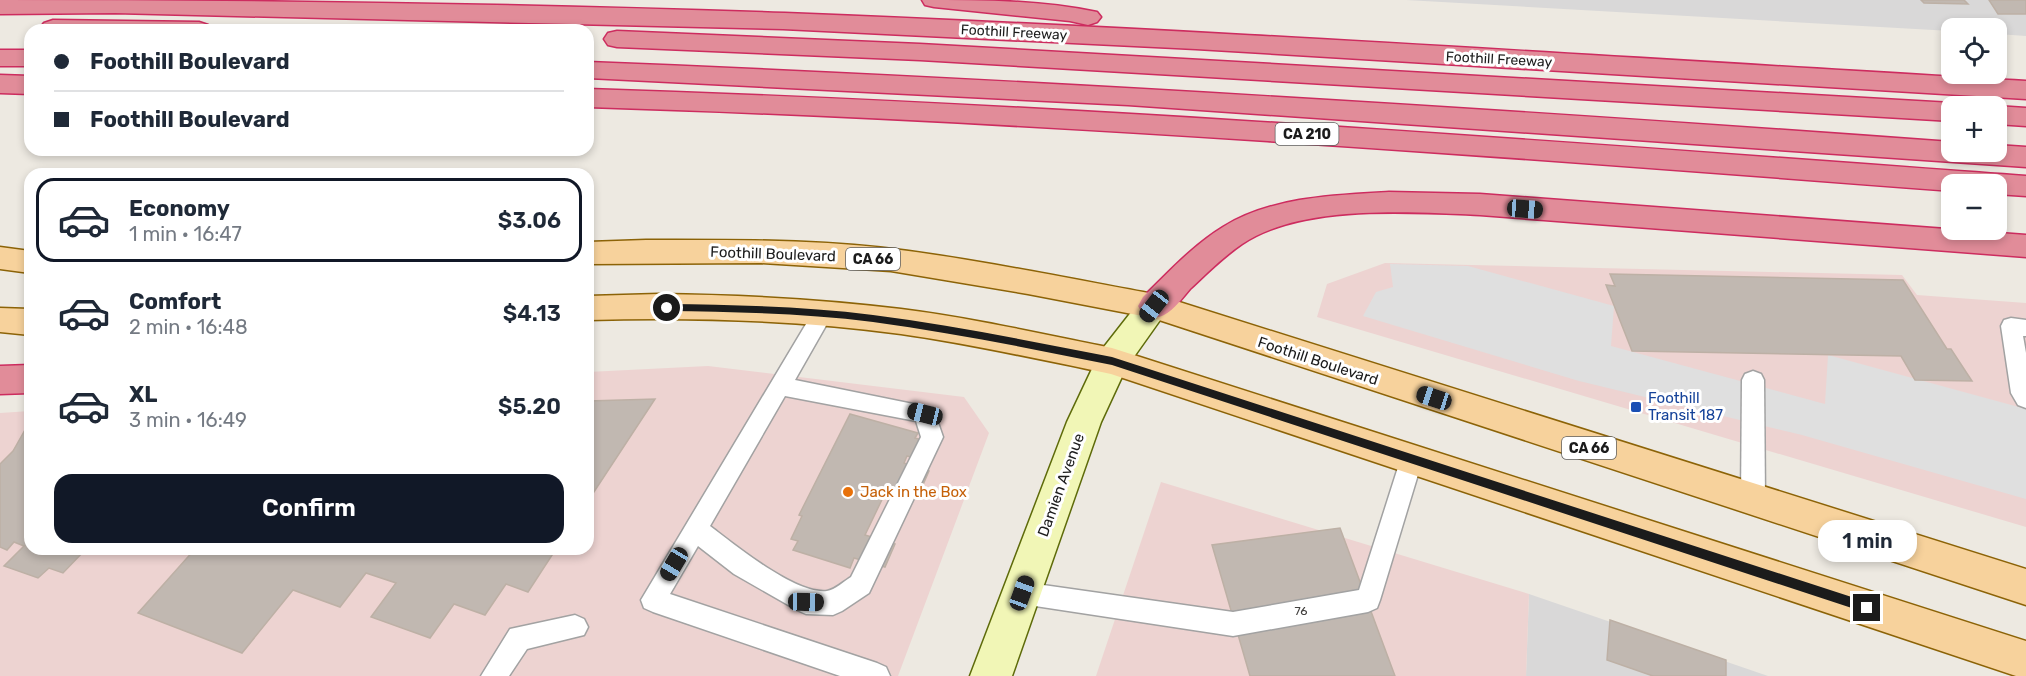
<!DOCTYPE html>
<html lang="en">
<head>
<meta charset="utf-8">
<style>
  body { margin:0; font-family:Rubik,sans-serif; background:#f6f6f7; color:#1f2937; height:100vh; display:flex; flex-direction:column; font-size:22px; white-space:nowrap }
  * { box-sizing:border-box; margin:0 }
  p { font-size:20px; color:#747a83 }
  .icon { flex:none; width:33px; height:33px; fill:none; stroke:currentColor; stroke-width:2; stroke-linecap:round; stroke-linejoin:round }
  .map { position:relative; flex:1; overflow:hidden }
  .side { position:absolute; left:24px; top:168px; width:570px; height:387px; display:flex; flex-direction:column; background:#fff; border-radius:18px; box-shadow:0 3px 9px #0003 }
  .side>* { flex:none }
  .guide { position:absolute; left:24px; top:24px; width:570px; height:132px; border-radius:18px; box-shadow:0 3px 9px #0003; display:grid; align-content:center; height:132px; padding:0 30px; background:#fff }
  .buttons { position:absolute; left:1941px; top:18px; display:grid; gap:12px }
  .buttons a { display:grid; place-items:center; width:66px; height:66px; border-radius:12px; background:#fff; box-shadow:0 3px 9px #0003; font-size:30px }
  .end { position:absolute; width:27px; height:27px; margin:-14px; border:8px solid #1b1b1b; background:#fff; box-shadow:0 0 0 3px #fff }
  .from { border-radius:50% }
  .bubble { position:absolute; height:42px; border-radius:18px; background:#fff; box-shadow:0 3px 9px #0003; font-size:20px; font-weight:600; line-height:42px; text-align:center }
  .car { position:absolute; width:18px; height:36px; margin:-18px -9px; border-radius:8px; box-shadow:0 0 4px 2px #0007; background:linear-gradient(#222 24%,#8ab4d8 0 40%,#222 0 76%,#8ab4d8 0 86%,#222 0) }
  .guide b { display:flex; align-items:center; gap:21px; height:57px; font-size:22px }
  .guide b+b { border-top:2px solid #e0e1e3 }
  .guide i { width:15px; height:15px; background:#1f2937 }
  ul { padding:10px 0 0; list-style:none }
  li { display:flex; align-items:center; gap:18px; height:84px; margin:0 12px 9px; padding:0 18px; border:3px solid transparent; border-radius:18px }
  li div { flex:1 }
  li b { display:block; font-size:22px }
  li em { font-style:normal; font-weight:600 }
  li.current { border-color:#111827 }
  li>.icon { width:54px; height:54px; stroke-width:1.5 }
  .cta { display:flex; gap:12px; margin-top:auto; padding:12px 30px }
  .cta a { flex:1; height:69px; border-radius:18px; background:#111827; color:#fff; font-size:24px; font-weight:600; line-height:69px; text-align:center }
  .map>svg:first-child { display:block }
</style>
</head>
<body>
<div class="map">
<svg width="2026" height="676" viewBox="0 0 2026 676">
  <rect width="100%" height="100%" fill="#ede9e1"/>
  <g fill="#d9d8d8">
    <polygon points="1406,0 2026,0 2026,36 1997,34 1996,28 1952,28 1951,31"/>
    <polygon points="1529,594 1768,676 1526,676"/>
  </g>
  <g fill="#edd3d1">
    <polygon points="1385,263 1902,275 1917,295 2026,303 2026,527 1317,317 1327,284"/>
    <polygon points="708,366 964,397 989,433 898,676 0,676 0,413 30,411 30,549 588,549 588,372"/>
    <polygon points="1161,482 1529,594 1526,676 1096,676"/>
  </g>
  <polygon fill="#dfdfdf" points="1390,264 1468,266 1614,306 1611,346 1825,404 1828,355 2026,409 2026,499 1802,435 1579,381 1363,316 1376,292 1393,287"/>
  <g fill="#c1b8b1" stroke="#bdb0a5" stroke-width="1.5">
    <polygon points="1921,0 1964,0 1968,4 1924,3"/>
    <polygon points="1989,0 2026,0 2026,14 1998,14"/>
    <polygon points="1610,274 1903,280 1947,349 1951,349 1972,381 1915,380 1901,356 1632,351 1606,285 1615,286"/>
    <polygon points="655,399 588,501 588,401"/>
    <polygon points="850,414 918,433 915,438 922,440 914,458 907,456 904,463 929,471 918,496 888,487 865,535 895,544 885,567 854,558 850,568 793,550 798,541 791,539 802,516 799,515"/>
    <polygon points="30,421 30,549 86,549 63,573 49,568 38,578 4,566 24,546 14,542 7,550 0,547 0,464 13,451"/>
    <polygon points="1340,528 1395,676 1250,676 1212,545"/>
    <polygon points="195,549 556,549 528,592 506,584 485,615 454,604 430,638 371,617 396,583 366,573 340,607 293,590 242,653 138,613"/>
    <polygon points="1610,620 1726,660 1726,676 1653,676 1607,660"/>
  </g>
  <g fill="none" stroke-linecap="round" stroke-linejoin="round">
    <defs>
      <g id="service">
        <path d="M822,307L829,309L832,315L795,380L933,408L943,437L869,593L842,611L833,615L806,614L797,610L734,574L698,546L670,594L877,663L886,667L890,676H840L653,612L644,608L641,600L815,309ZM785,396L916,421L921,437L851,577C844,581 835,590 827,591C796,595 735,545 710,526Z"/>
        <polygon points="2011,318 2026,320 2026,336 2023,336 2026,353 2026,408 2018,405 2011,393 2001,326 2004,320"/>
        <polygon points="1753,371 1761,374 1764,380 1765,500 1761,507 1753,510 1745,507 1741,500 1742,380 1745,374"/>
        <polygon points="1412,448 1420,451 1423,458 1380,600 1377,608 1368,612 1233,636 1022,604 1013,601 1010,593 1013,585 1022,582 1233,612 1359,590 1401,458 1404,451"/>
        <polygon points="575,615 584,619 588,627 584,635 527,649 509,676 481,676 510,629"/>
      </g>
      <polygon id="secondary" points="1154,294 1165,297 1170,306 1126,368 1101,422 1012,676 970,676 1067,422 1100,352 1143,297"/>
      <g id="primary">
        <path d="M646,240C727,240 812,239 893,249C980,260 1067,278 1154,294L2026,569V605L1153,318L1028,294L891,271L761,263L588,264V242Z"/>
        <polygon points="0,247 30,251 30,273 0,269"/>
        <path d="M659,294C739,295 820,299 901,309C972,318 1042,334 1112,348L2026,641V676H2016L1111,374C1042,360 972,344 901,334C798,320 692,317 588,320V296Z"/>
        <polygon points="0,308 30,309 30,335 0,332"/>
      </g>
      <g id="motorway">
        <path d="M0,0C261,0 523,4 785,13C1199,29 1612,57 2026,81V99L1196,49L783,29L115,13L0,14Z"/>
        <path d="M922,0C980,0 1040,0 1097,12L1101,17L1097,22L1088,25L1070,21L934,7L925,5Z"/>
        <polygon points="53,20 199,22 208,25 212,30 42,30 40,28 44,23"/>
        <polygon points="617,31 920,44 1952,103 1962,106 1952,106 1952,121 920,60 617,47 608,45 604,39 608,33"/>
        <rect x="0" y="50" width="30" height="16"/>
        <path d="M588,62C1043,80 1497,109 1952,142V152H1996V145L2026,147V167L1128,105L588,78Z"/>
        <polygon points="0,75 30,76 30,94 0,93"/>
        <path d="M588,89C1068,104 1547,141 2026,176V196L1996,194V184H1952V191C1497,156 1043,121 588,107Z"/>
        <polygon points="1994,106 1996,106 2026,108 2026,126 1996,124 1996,106"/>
        <path d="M1389,192L1480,194L2026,235V257L1480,215C1410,212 1301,204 1242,244C1223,257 1207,273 1190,289C1183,297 1174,310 1164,315C1157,319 1150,317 1143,315L1138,306L1143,297C1168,273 1192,246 1223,227C1271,197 1334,195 1389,192Z"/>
        <polygon points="30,365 30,393 0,394 0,366"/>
      </g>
    </defs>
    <use href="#service" stroke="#a2a2a2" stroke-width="3"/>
    <use href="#secondary" stroke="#5e6b0a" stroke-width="3"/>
    <use href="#primary" stroke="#8c6307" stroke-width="3"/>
    <use href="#motorway" stroke="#cd2c5f" stroke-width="3"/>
    <use href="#service" fill="#fff" fill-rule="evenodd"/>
    <use href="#secondary" fill="#f1f6b6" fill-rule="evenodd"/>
    <use href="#primary" fill="#f7d29c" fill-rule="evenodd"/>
    <use href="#motorway" fill="#e18c99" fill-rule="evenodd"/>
  </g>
  <path fill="#1b1b1b" d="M667,304C735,305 805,306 873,315C953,325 1033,342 1112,357L1867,602L1873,608L1867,613L1112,365C1033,349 953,333 873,322C805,313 735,312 667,311L662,308Z"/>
  <rect fill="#1a4fb4" stroke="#fff" stroke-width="2" x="1630" y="401" width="12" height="12" rx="3"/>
  <circle fill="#e8710a" stroke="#fff" stroke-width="2" cx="848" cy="492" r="6"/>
  <g text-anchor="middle" stroke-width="6" stroke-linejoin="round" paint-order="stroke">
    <g font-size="12" fill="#444240">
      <text x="1301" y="615">76</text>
    </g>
    <g font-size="14" fill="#1b1b1b" stroke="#fff">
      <text transform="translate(1014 32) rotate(3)" y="5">Foothill Freeway</text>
      <text transform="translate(1499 59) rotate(3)" y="5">Foothill Freeway</text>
    </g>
    <g fill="#fff" stroke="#5f5f5f" stroke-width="1.5">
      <rect x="1275.5" y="123" width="63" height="22" rx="4.5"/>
      <rect x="846" y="248" width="54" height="22" rx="4.5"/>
      <rect x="1562" y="437" width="54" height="22" rx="4.5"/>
    </g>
    <g font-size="14" font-weight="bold" fill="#1b1b1b">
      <text x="1307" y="139">CA 210</text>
      <text x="873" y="264">CA 66</text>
      <text x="1589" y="453">CA 66</text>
    </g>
    <g font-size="15" fill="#1b1b1b" stroke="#fff">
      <text transform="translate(773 254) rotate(2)" y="5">Foothill Boulevard</text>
      <text transform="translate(1318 361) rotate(18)" y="5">Foothill Boulevard</text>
      <text transform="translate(1061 485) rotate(-70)" y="5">Damien Avenue</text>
    </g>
    <g font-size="15" fill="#164399" stroke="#fff" text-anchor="start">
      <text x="1648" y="403">Foothill<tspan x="1648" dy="17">Transit 187</tspan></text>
    </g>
    <g font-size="15" fill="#c56008" stroke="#fff" text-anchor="start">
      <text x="860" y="497">Jack in the Box</text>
    </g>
  </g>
</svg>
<div class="buttons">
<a><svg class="icon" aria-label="locate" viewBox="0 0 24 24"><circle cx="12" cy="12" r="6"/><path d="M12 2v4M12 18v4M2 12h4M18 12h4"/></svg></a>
<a>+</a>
<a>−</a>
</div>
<i class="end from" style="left:667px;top:308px"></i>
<i class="end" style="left:1867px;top:608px"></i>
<div class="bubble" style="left:1818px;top:520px;width:99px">1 min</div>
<i class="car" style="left:1525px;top:209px;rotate:94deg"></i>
<i class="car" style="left:1154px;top:306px;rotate:218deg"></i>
<i class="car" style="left:1434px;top:398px;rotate:288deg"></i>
<i class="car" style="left:925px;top:414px;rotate:284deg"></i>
<i class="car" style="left:674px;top:564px;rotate:211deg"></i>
<i class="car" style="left:1022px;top:593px;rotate:20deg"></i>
<i class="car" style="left:806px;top:602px;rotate:91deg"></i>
<div class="guide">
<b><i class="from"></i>Foothill Boulevard</b>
<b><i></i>Foothill Boulevard</b>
</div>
<section class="side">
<ul>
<li class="current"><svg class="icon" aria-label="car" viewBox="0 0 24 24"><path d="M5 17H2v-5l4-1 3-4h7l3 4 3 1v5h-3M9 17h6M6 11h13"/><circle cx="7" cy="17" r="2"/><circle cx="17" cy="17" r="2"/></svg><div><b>Economy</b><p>1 min · 16:47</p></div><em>$3.06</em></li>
<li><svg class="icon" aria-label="car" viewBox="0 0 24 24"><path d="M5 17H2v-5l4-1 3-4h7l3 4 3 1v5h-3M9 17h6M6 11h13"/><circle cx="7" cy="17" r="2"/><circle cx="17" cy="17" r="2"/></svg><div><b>Comfort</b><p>2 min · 16:48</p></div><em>$4.13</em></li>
<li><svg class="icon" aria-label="car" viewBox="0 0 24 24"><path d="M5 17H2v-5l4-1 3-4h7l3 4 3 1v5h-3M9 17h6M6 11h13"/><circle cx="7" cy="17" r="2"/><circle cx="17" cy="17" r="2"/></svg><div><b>XL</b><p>3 min · 16:49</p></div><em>$5.20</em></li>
</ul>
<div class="cta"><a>Confirm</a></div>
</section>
</div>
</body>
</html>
